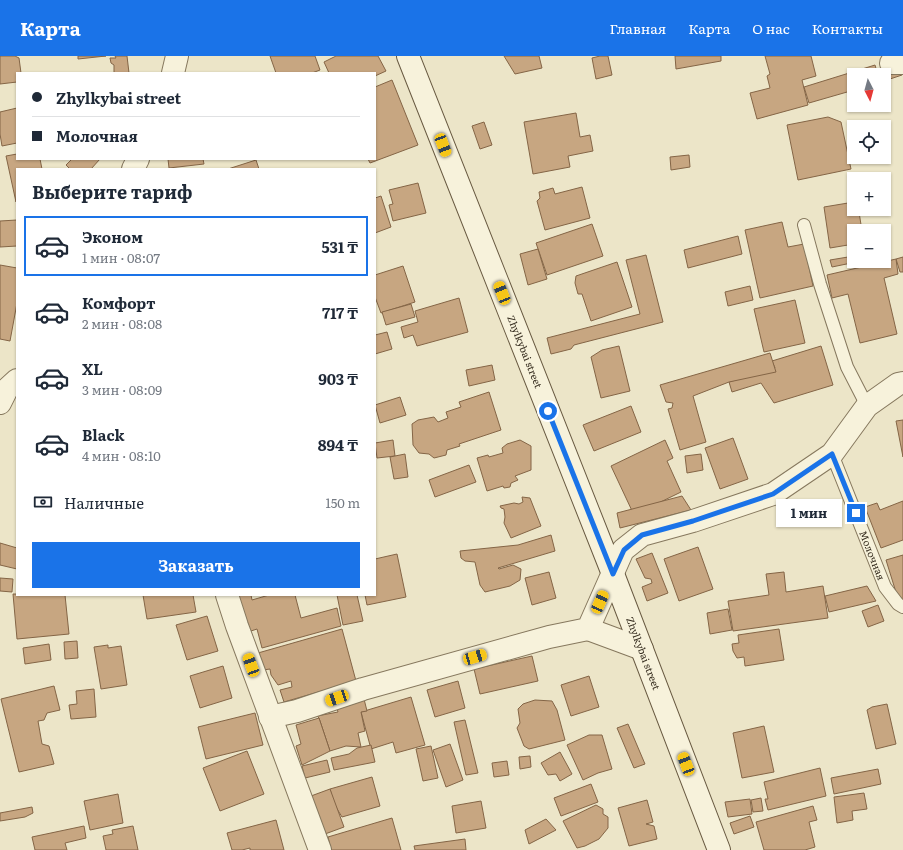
<!DOCTYPE html>
<html lang="ru">
<head>
<meta charset="utf-8">
<style>
  body { margin:0; font-family:Literata,serif; background:#f2f2f3; color:#1f2937; height:100vh; display:flex; flex-direction:column; font-size:15px; white-space:nowrap }
  * { box-sizing:border-box; margin:0 }
  p { font-size:13px; color:#747a83 }
  .icon { flex:none; width:22px; height:22px; fill:none; stroke:currentColor; stroke-width:2; stroke-linecap:round; stroke-linejoin:round }
  .map { position:relative; flex:1; overflow:hidden }
  .panel { position:absolute; left:16px; top:112px; width:360px; height:428px; display:flex; flex-direction:column; background:#fff; border-radius:0px; box-shadow:0 1px 3px #0004 }
  .panel>* { flex:none }
  .banner { position:absolute; left:16px; top:16px; width:360px; height:88px; border-radius:0px; box-shadow:0 1px 3px #0004; display:grid; align-content:center; height:88px; padding:0 16px; background:#fff }
  .needle { width:26px; rotate:174deg }
  .tools { position:absolute; left:847px; top:12px; display:grid; gap:8px }
  .tools a { display:grid; place-items:center; width:44px; height:44px; border-radius:0px; background:#fff; box-shadow:0 1px 3px #0004; font-size:20px }
  .end { position:absolute; width:18px; height:18px; margin:-9px; border:5px solid #1a73e8; background:#fff; box-shadow:0 0 0 2px #fff }
  .from { border-radius:50% }
  .bubble { position:absolute; height:28px; border-radius:0px; background:#fff; box-shadow:0 1px 3px #0004; font-size:13px; font-weight:700; line-height:28px; text-align:center }
  .car { position:absolute; width:12px; height:24px; margin:-12px -6px; border-radius:5px; box-shadow:0 0 3px 1px #0007; background:linear-gradient(#f5c518 24%,#345 0 40%,#f5c518 0 76%,#345 0 86%,#f5c518 0) }
  .banner b { display:flex; align-items:center; gap:14px; height:38px; font-size:15px }
  .banner b+b { border-top:1px solid #e0e1e3 }
  .banner i { width:10px; height:10px; background:#1f2937 }
  ul { padding:0; list-style:none }
  li { display:flex; align-items:center; gap:12px; height:60px; margin:0 8px 6px; padding:0 8px; border:2px solid transparent; border-radius:0px }
  li div { flex:1 }
  li b { display:block; font-size:15px }
  li em { font-style:normal; font-weight:700 }
  li.on { border-color:#1a73e8 }
  li>.icon { width:36px; height:36px; stroke-width:1.5 }
  h2 { padding:0 16px; font-size:18px; line-height:48px }
  .pay { display:flex; align-items:center; gap:10px; height:44px; padding:0 16px; font-size:15px }
  .pay p { margin-inline-start:auto }
  .primary-button { display:flex; gap:8px; margin-top:auto; padding:8px 16px }
  .primary-button a { flex:1; height:46px; border-radius:0px; background:#1a73e8; color:#fff; font-size:16px; font-weight:700; line-height:46px; text-align:center }
  header { display:flex; align-items:center; gap:24px; box-sizing:border-box; height:56px; padding:0 20px; background:#1a73e8; color:#fff }
  header strong { font-size:19px }
  nav { display:flex; gap:22px; margin-inline-start:auto; font-size:14px }
  .map>svg:first-child { display:block }
</style>
</head>
<body>
<header>
<strong>Карта</strong>
<nav><a>Главная</a><a>Карта</a><a>О нас</a><a>Контакты</a></nav>
</header>
<div class="map">
<svg width="903" height="794" viewBox="0 0 903 794">
  <rect width="100%" height="100%" fill="#ece5c8"/>
  <g fill="#c7a681" stroke="#846546">
    <polygon points="0,0 15,0 19,2 21,17 17,17 17,26 0,28"/>
    <polygon points="78,0 106,0 78,3"/>
    <polygon points="115,0 127,0 129,17 114,17 114,9 111,7 110,2 116,2"/>
    <polygon points="270,0 315,0 320,14 312,17 276,17"/>
    <polygon points="336,0 378,0 386,15 375,20 375,17 329,17 324,6"/>
    <polygon points="504,0 539,0 542,12 515,18"/>
    <polygon points="600,0 608,0 612,19 596,23 592,2"/>
    <polygon points="675,0 721,0 721,5 676,13"/>
    <polygon points="765,0 811,0 816,20 802,24 808,49 757,63 750,37 770,32 767,20 770,18"/>
    <polygon points="875,9 877,16 898,9 902,19 884,25 884,19 854,19 854,34 809,47 804,31"/>
    <polygon points="392,24 418,89 370,107 368,103 375,103 375,31"/>
    <polygon points="17,52 17,87 2,90 0,78 0,56"/>
    <polygon points="576,57 580,81 590,79 593,95 568,100 570,111 533,118 524,66"/>
    <polygon points="828,61 841,66 851,113 798,124 787,69"/>
    <polygon points="484,66 492,89 480,93 472,70"/>
    <polygon points="17,98 17,103 40,103 42,113 17,113 16,146 6,100"/>
    <polygon points="689,99 690,111 671,114 670,101"/>
    <polygon points="72,103 100,103 91,113 70,113 66,109"/>
    <polygon points="168,103 203,103 204,108 169,112"/>
    <polygon points="256,104 259,113 228,113"/>
    <polygon points="418,127 426,157 393,165 389,149 393,148 389,134"/>
    <polygon points="582,131 590,162 545,174 537,145 540,142 539,136 553,132 555,138"/>
    <polygon points="381,140 391,171 375,177 375,142"/>
    <polygon points="854,146 854,153 857,153 859,156 862,175 854,175 854,188 830,192 824,151"/>
    <polygon points="17,164 17,190 0,191 0,165"/>
    <polygon points="782,166 788,191 804,188 813,230 760,242 745,174"/>
    <polygon points="592,168 603,200 547,219 536,187"/>
    <polygon points="738,180 742,198 688,212 684,194"/>
    <polygon points="538,193 547,223 528,229 520,198"/>
    <polygon points="646,199 663,266 574,289 571,293 551,298 547,282 640,258 626,204"/>
    <polygon points="854,200 854,205 861,205 832,211 830,204"/>
    <polygon points="903,201 903,216 900,216 896,203"/>
    <polygon points="896,203 898,218 884,222 897,278 860,287 848,238 832,242 827,219"/>
    <polygon points="617,206 632,251 591,265 582,238 578,238 575,227 576,220"/>
    <polygon points="0,209 17,212 17,247 10,285 0,283"/>
    <polygon points="403,210 415,246 381,257 375,241 375,219"/>
    <polygon points="750,230 753,244 728,250 725,236"/>
    <polygon points="459,242 468,276 417,290 413,279 404,282 401,271 418,266 415,255"/>
    <polygon points="795,244 805,287 764,296 754,253"/>
    <polygon points="411,248 415,261 386,269 382,256"/>
    <polygon points="387,276 392,293 375,298 375,279"/>
    <polygon points="619,290 630,335 601,342 591,301 602,294"/>
    <polygon points="821,290 833,329 774,347 761,327 732,336 729,326 775,312 772,305"/>
    <polygon points="770,297 776,316 729,326 693,340 706,386 680,394 668,353 672,352 673,347 666,346 660,329"/>
    <polygon points="492,309 495,324 469,330 466,314"/>
    <polygon points="489,336 501,374 459,388 460,390 447,394 446,399 434,402 429,398 419,397 413,389 412,368 418,364 434,361 438,366 448,362 446,356 461,351 459,346"/>
    <polygon points="400,341 406,359 380,367 375,349"/>
    <polygon points="631,350 641,376 594,395 583,369"/>
    <polygon points="903,364 903,401 896,365"/>
    <polygon points="733,382 748,423 720,433 705,392"/>
    <polygon points="393,384 395,400 377,402 375,387"/>
    <polygon points="520,384 531,390 531,414 515,420 518,424 511,427 510,431 504,432 503,430 487,435 477,402 488,399 489,401 503,397 502,392 507,388"/>
    <polygon points="665,384 673,402 667,405 681,436 634,459 611,410"/>
    <polygon points="405,398 408,421 394,423 390,401"/>
    <polygon points="701,398 703,414 687,417 685,400"/>
    <polygon points="469,409 476,426 435,441 429,424"/>
    <polygon points="682,440 691,454 620,472 617,457"/>
    <polygon points="522,441 530,442 541,470 511,482 504,467 505,461 504,453 501,452 500,450 514,447 519,448 523,446"/>
    <polygon points="903,445 903,484 881,492 865,451 877,447 880,454"/>
    <polygon points="551,479 555,495 498,512 499,513 513,509 521,513 520,524 510,530 485,536 480,529 475,506 465,505 461,502 460,495 518,489"/>
    <polygon points="0,487 17,492 17,513 0,509"/>
    <polygon points="698,491 713,533 679,545 664,503"/>
    <polygon points="652,497 668,537 647,545 642,531 652,527 651,523 645,522 636,503"/>
    <polygon points="397,498 406,541 367,549 365,539 375,539 375,503"/>
    <polygon points="903,499 903,545 899,546 886,504"/>
    <polygon points="549,516 556,542 532,549 525,522"/>
    <polygon points="784,516 786,536 823,530 828,562 733,575 728,545 769,539 766,518"/>
    <polygon points="0,522 13,523 12,536 0,535"/>
    <polygon points="867,530 876,545 829,556 825,540"/>
    <polygon points="13,538 65,539 69,578 17,583"/>
    <polygon points="143,539 193,539 196,556 147,563"/>
    <polygon points="238,539 251,539 252,544 269,539 295,539 301,562 337,552 341,570 262,592 257,573 248,576"/>
    <polygon points="337,539 357,539 363,565 343,569"/>
    <polygon points="878,549 884,565 868,571 862,555"/>
    <polygon points="728,553 732,574 710,578 707,557"/>
    <polygon points="207,560 218,595 187,604 176,569"/>
    <polygon points="342,573 356,625 284,646 280,634 292,631 291,625 278,629 271,619 270,613 263,614 258,597"/>
    <polygon points="779,573 784,604 745,610 744,601 737,602 733,595 732,588 739,587 738,579"/>
    <polygon points="77,585 78,602 65,603 64,586"/>
    <polygon points="49,588 51,604 25,608 23,592"/>
    <polygon points="108,589 108,592 121,590 127,629 101,633 94,591"/>
    <polygon points="532,600 538,625 480,638 474,613"/>
    <polygon points="223,610 232,642 200,652 190,620"/>
    <polygon points="589,620 599,651 571,660 561,629"/>
    <polygon points="458,625 465,652 435,661 427,634"/>
    <polygon points="54,630 60,654 47,657 44,664 38,665 42,688 49,690 54,708 19,716 1,643"/>
    <polygon points="94,633 96,661 71,663 69,649 77,648 76,635"/>
    <polygon points="411,641 425,689 396,697 393,686 371,693 361,656"/>
    <polygon points="364,643 367,655 361,656 365,675 358,677 361,691 346,690 330,695 319,662 317,660 338,656 336,649"/>
    <polygon points="535,644 552,645 557,654 565,684 529,693 524,690 517,672 520,667 518,653 523,648"/>
    <polygon points="887,648 896,688 876,693 867,654 872,651"/>
    <polygon points="255,657 263,689 206,703 198,671"/>
    <polygon points="319,662 330,695 302,709 296,690 301,688 296,669"/>
    <polygon points="465,664 478,717 466,719 454,666"/>
    <polygon points="628,668 645,708 634,712 617,672"/>
    <polygon points="764,670 774,716 742,722 733,677"/>
    <polygon points="589,679 602,679 612,713 598,717 583,724 567,689"/>
    <polygon points="450,688 463,724 446,731 433,694"/>
    <polygon points="371,689 375,706 334,714 331,702 349,698 357,692"/>
    <polygon points="431,690 438,722 423,725 416,693"/>
    <polygon points="247,695 264,738 220,755 203,712"/>
    <polygon points="560,696 572,718 560,725 556,718 548,719 541,707"/>
    <polygon points="530,700 531,711 520,713 519,701"/>
    <polygon points="327,704 330,716 305,722 302,710"/>
    <polygon points="507,705 509,719 494,721 492,707"/>
    <polygon points="820,712 826,740 768,754 765,743 768,743 764,726"/>
    <polygon points="878,713 881,728 834,738 831,722"/>
    <polygon points="372,721 380,750 342,761 334,748 330,733"/>
    <polygon points="591,728 598,746 561,760 554,742"/>
    <polygon points="330,733 344,771 325,778 311,740"/>
    <polygon points="864,737 867,753 852,755 853,764 837,767 834,741"/>
    <polygon points="118,738 123,767 90,774 84,745"/>
    <polygon points="761,742 763,755 753,756 751,744"/>
    <polygon points="750,743 752,758 728,761 725,746"/>
    <polygon points="647,744 653,766 646,768 654,770 657,783 629,790 618,752"/>
    <polygon points="481,745 486,772 456,777 452,750"/>
    <polygon points="596,749 603,753 603,758 608,761 608,772 599,783 585,790 577,792 563,765"/>
    <polygon points="813,750 817,764 809,766 815,791 805,794 764,794 756,766"/>
    <polygon points="32,751 33,757 25,761 0,765 0,757"/>
    <polygon points="750,760 754,771 734,778 730,767"/>
    <polygon points="392,762 401,794 331,794 328,781"/>
    <polygon points="546,763 556,774 529,788 525,774"/>
    <polygon points="276,764 284,794 250,794 250,792 242,794 232,794 227,777"/>
    <polygon points="84,770 86,782 65,787 67,794 35,794 32,781"/>
    <polygon points="133,770 138,794 106,794 103,780 113,778 112,774"/>
    <polygon points="465,783 466,794 415,794 414,790"/>
  </g>
  <g fill="none" stroke-linecap="round" stroke-linejoin="round">
    <defs>
      <g id="lane">
        <polyline points="804,169 820,228 847,311 867,350"/>
        <path id="s1" d="M832,398L885,531L898,548L903,551"/>
      </g>
      <g id="street">
        <polyline points="891,7 903,7"/>
        <polyline points="173,17 177,0"/>
        <polyline points="133,113 138,103"/>
        <polyline points="0,347 7,333 17,324"/>
        <polyline points="227,539 237,570 320,794"/>
        <polyline points="588,573 642,593"/>
        <polyline points="270,661 297,655 363,633 549,581 588,573 623,494 642,479 693,465 773,438 832,398 867,350 898,328 903,327"/>
      </g>
      <g id="secondary">
        <path id="s2" d="M408,0L613,518L719,794"/>
      </g>
    </defs>
    <use href="#lane" stroke="#86785e" stroke-width="14"/>
    <use href="#street" stroke="#86785e" stroke-width="24"/>
    <use href="#secondary" stroke="#685941" stroke-width="24"/>
    <use href="#lane" stroke="#f7f2db" stroke-width="12"/>
    <use href="#street" stroke="#f7f2db" stroke-width="22"/>
    <use href="#secondary" stroke="#f7f2db" stroke-width="22"/>
  </g>
  <g fill="none" stroke-linecap="round" stroke-linejoin="round">
    <polyline stroke="#1a73e8" stroke-width="5" points="548,355 613,518 624,494 642,479 693,465 773,438 832,398 856,457"/>
  </g>
  <g text-anchor="middle" stroke-width="3" stroke-linejoin="round" paint-order="stroke">
    <g font-size="10" fill="#382f21" stroke="#f3eed7">
      <text dy="4" stroke="none"><textPath href="#s2" startOffset="318">Zhylkybai street</textPath></text>
      <text dy="4" stroke="none"><textPath href="#s1" startOffset="109">Молочная</textPath></text>
      <text dy="4" stroke="none"><textPath href="#s2" startOffset="642">Zhylkybai street</textPath></text>
    </g>
  </g>
</svg>
<div class="tools">
<a><svg class="needle" viewBox="-14 -14 28 28"><path d="M0-13l5 13h-10z" fill="#e53935"/><path d="M0 13l5-13h-10z" fill="#747a83"/></svg></a>
<a><svg class="icon" aria-label="locate" viewBox="0 0 24 24"><circle cx="12" cy="12" r="6"/><path d="M12 2v4M12 18v4M2 12h4M18 12h4"/></svg></a>
<a>+</a>
<a>−</a>
</div>
<i class="end from" style="left:548px;top:355px"></i>
<i class="end" style="left:856px;top:457px"></i>
<div class="bubble" style="left:776px;top:443px;width:66px">1 мин</div>
<i class="car" style="left:443px;top:89px;rotate:159deg"></i>
<i class="car" style="left:502px;top:237px;rotate:338deg"></i>
<i class="car" style="left:600px;top:546px;rotate:24deg"></i>
<i class="car" style="left:475px;top:601px;rotate:74deg"></i>
<i class="car" style="left:251px;top:609px;rotate:340deg"></i>
<i class="car" style="left:337px;top:642px;rotate:251deg"></i>
<i class="car" style="left:686px;top:708px;rotate:339deg"></i>
<div class="banner">
<b><i class="from"></i>Zhylkybai street</b>
<b><i></i>Молочная</b>
</div>
<section class="panel">
<h2>Выберите тариф</h2>
<ul>
<li class="on"><svg class="icon" aria-label="car" viewBox="0 0 24 24"><path d="M5 17H2v-5l4-1 3-4h7l3 4 3 1v5h-3M9 17h6M6 11h13"/><circle cx="7" cy="17" r="2"/><circle cx="17" cy="17" r="2"/></svg><div><b>Эконом</b><p>1 мин · 08:07</p></div><em>531 ₸</em></li>
<li><svg class="icon" aria-label="car" viewBox="0 0 24 24"><path d="M5 17H2v-5l4-1 3-4h7l3 4 3 1v5h-3M9 17h6M6 11h13"/><circle cx="7" cy="17" r="2"/><circle cx="17" cy="17" r="2"/></svg><div><b>Комфорт</b><p>2 мин · 08:08</p></div><em>717 ₸</em></li>
<li><svg class="icon" aria-label="car" viewBox="0 0 24 24"><path d="M5 17H2v-5l4-1 3-4h7l3 4 3 1v5h-3M9 17h6M6 11h13"/><circle cx="7" cy="17" r="2"/><circle cx="17" cy="17" r="2"/></svg><div><b>XL</b><p>3 мин · 08:09</p></div><em>903 ₸</em></li>
<li><svg class="icon" aria-label="car" viewBox="0 0 24 24"><path d="M5 17H2v-5l4-1 3-4h7l3 4 3 1v5h-3M9 17h6M6 11h13"/><circle cx="7" cy="17" r="2"/><circle cx="17" cy="17" r="2"/></svg><div><b>Black</b><p>4 мин · 08:10</p></div><em>894 ₸</em></li>
</ul>
<div class="pay"><svg class="icon" aria-label="cash" viewBox="0 0 24 24"><path d="M3 7h18v10H3z"/><circle cx="12" cy="12" r="2"/></svg>Наличные<p>150 m</p></div>
<div class="primary-button"><a>Заказать</a></div>
</section>
</div>
</body>
</html>
